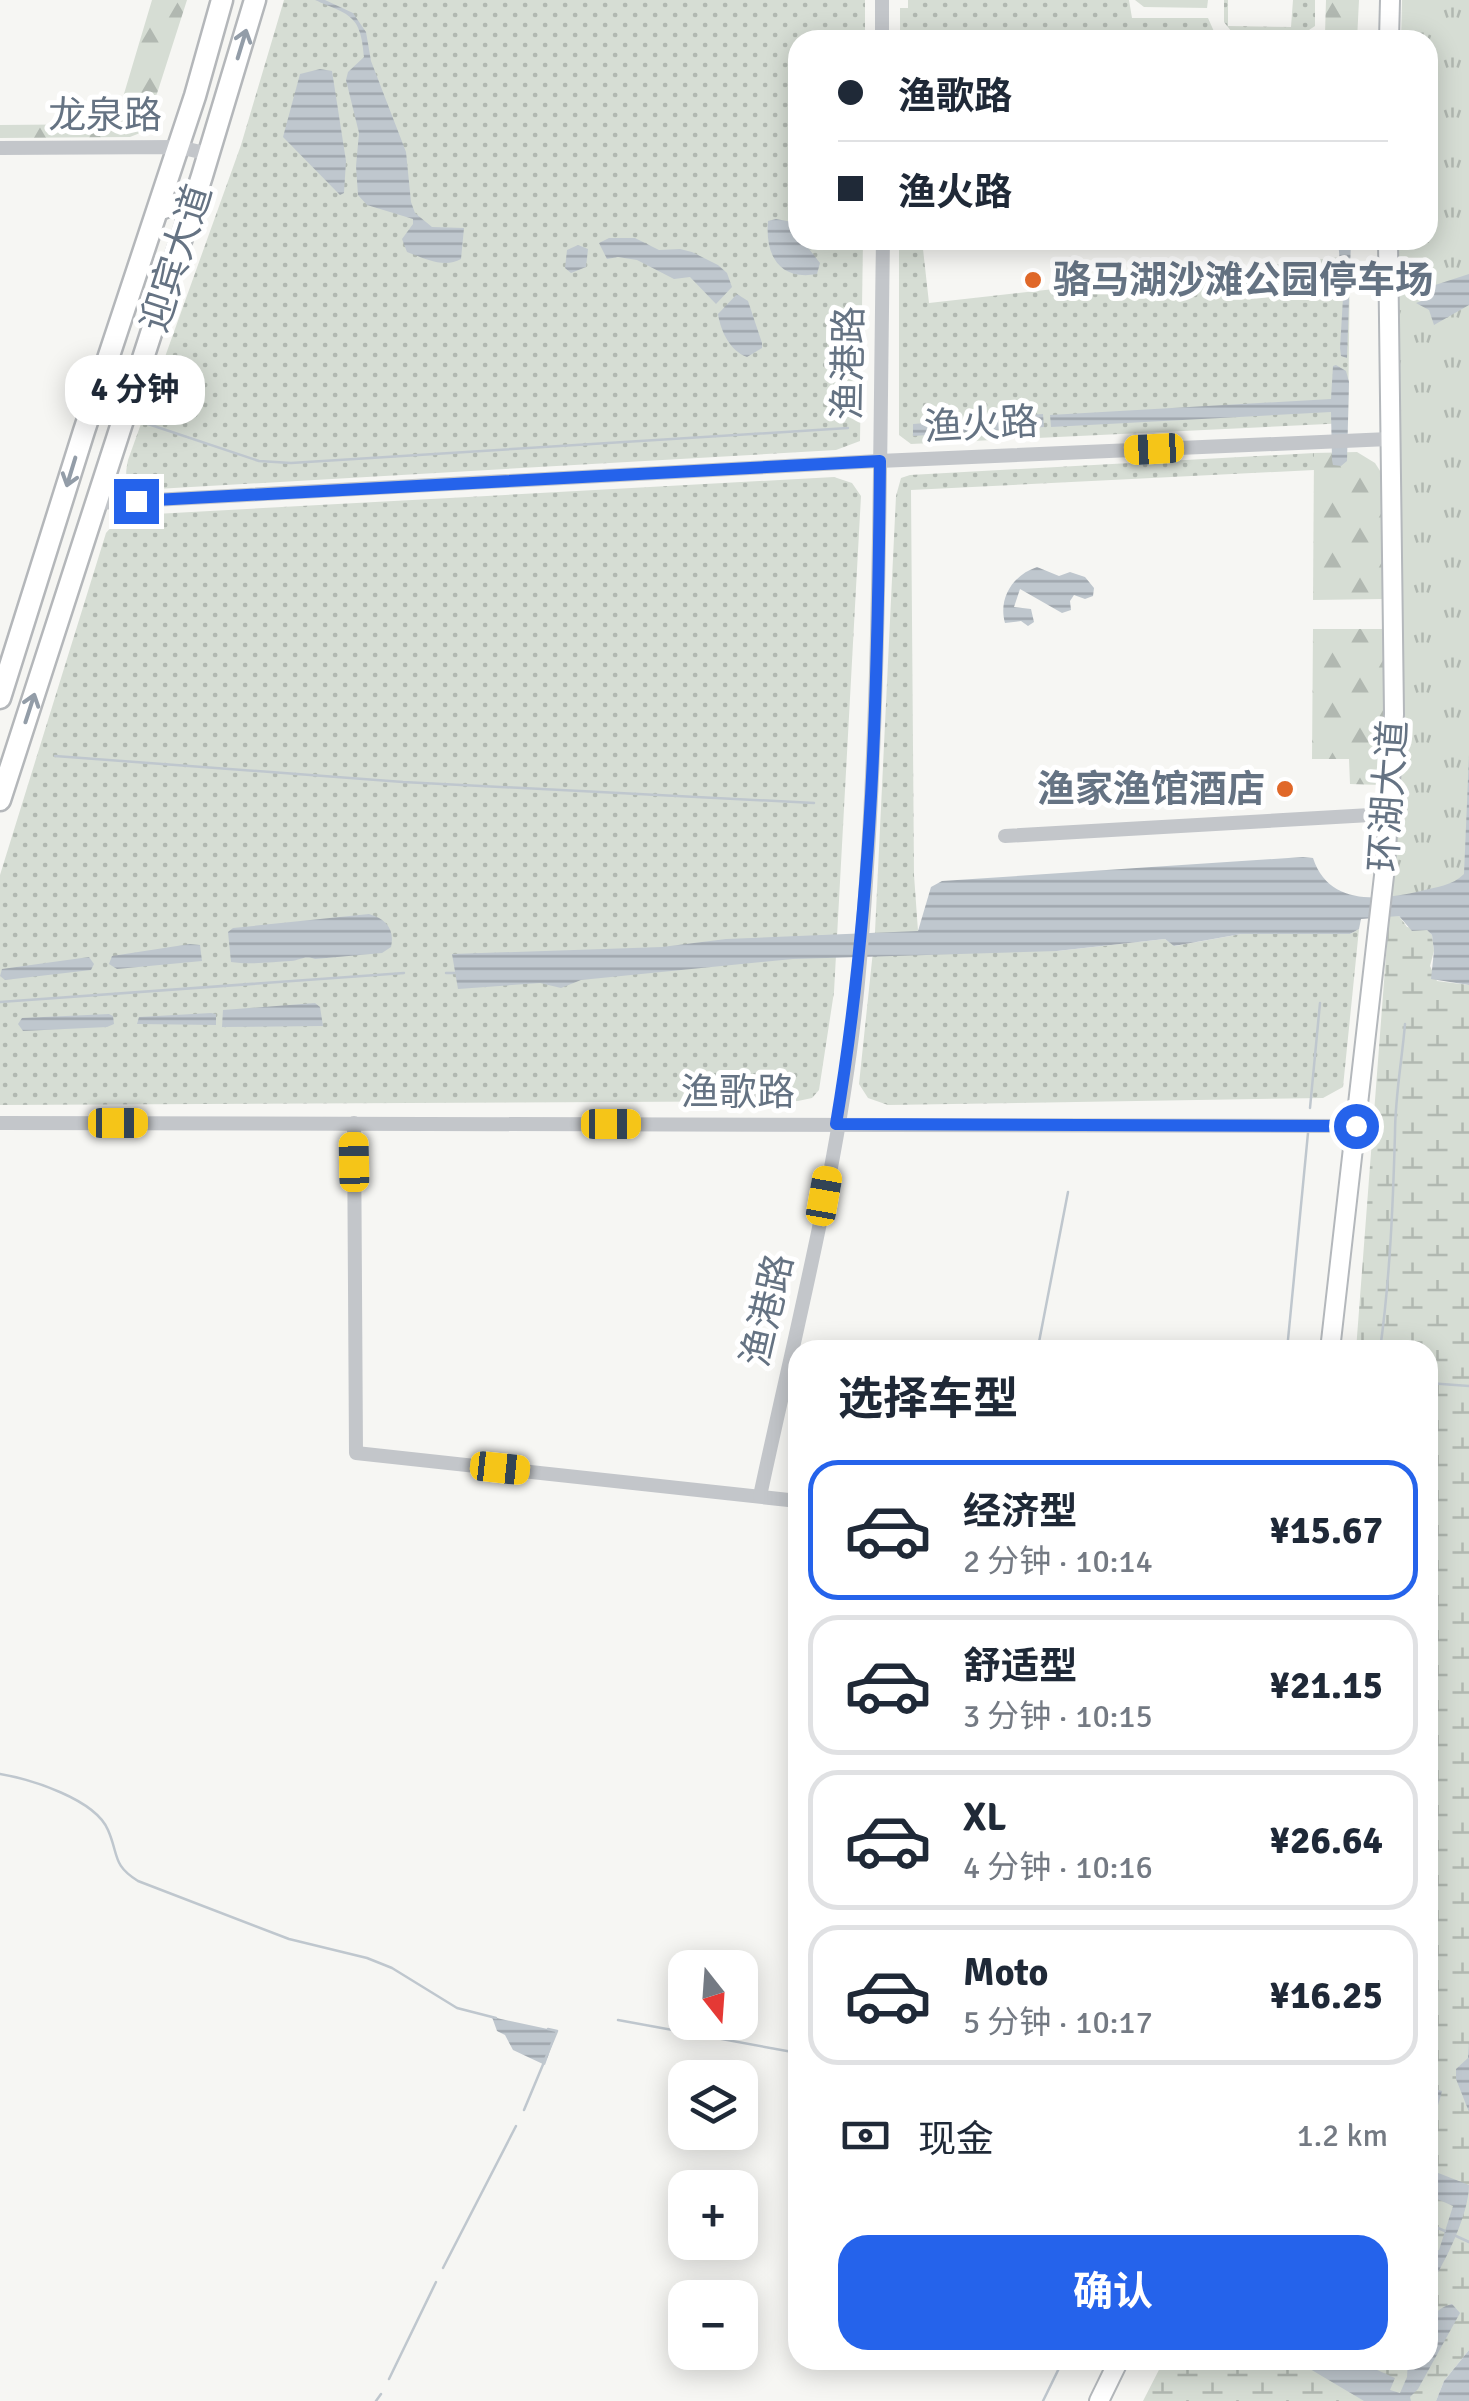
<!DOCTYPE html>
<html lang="zh">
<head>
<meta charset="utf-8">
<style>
  body { margin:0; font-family:Signika,"Noto Sans SC",sans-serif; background:#f6f6f7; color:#1f2937; height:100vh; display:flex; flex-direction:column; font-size:38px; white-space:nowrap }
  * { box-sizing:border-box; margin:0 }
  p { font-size:32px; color:#747a83 }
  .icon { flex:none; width:55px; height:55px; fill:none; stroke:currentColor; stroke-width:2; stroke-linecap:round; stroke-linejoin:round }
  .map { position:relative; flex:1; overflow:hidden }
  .details { position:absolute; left:788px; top:1340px; width:650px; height:1030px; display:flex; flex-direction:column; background:#fff; border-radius:30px; box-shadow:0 5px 25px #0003 }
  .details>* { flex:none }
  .banner { position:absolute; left:788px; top:30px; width:650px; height:220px; border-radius:30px; box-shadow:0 5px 25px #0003; display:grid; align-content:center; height:220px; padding:0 50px; background:#fff }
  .needle { width:65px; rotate:163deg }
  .tools { position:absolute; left:668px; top:1950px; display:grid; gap:20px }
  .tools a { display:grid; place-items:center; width:90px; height:90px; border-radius:20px; background:#fff; box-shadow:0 5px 25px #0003; font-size:50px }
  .end { position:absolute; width:45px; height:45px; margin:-22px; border:12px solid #2563eb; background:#fff; box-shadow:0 0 0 5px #fff }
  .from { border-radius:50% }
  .bubble { position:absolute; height:70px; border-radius:30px; background:#fff; box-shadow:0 5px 25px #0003; font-size:32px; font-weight:700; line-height:70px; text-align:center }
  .car { position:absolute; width:30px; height:60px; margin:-30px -15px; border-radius:12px; box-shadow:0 0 8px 2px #0007; background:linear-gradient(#f5c518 24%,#345 0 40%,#f5c518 0 76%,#345 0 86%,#f5c518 0) }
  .banner b { display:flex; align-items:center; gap:35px; height:95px; font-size:38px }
  .banner b+b { border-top:2px solid #e0e1e3 }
  .banner i { width:25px; height:25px; background:#1f2937 }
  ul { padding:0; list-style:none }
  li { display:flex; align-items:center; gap:30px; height:140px; margin:0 20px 15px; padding:0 30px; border:5px solid #e0e1e3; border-radius:30px }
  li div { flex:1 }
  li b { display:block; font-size:38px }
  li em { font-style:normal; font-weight:700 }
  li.current { border-color:#2563eb }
  li>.icon { width:90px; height:90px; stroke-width:1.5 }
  h2 { padding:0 50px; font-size:45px; line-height:120px }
  .pay { display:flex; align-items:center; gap:25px; height:110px; padding:0 50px; font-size:38px }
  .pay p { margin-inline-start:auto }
  .button { display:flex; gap:20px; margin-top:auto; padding:20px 50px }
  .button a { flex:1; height:115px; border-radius:30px; background:#2563eb; color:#fff; font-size:40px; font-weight:700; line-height:115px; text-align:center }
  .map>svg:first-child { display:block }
</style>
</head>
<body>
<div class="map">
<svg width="1469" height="2401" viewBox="0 0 1469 2401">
  <defs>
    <pattern id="grass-dots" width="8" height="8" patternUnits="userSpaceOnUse" patternTransform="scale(2.5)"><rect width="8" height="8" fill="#d6ddd4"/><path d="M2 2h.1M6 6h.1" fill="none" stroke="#b1b8b1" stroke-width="1.8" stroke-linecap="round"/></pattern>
    <pattern id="forest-firs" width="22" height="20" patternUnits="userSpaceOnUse" patternTransform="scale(2.5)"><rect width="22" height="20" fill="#d6ddd4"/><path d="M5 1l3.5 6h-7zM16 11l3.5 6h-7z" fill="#b1b8b1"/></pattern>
    <pattern id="wetland-marsh" width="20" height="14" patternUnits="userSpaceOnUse" patternTransform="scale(2.5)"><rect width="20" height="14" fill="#d6ddd4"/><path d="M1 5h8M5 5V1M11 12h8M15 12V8" fill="none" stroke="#b1b8b1"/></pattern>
    <pattern id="park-tufts" width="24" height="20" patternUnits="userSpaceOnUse" patternTransform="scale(2.5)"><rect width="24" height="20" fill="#d6ddd4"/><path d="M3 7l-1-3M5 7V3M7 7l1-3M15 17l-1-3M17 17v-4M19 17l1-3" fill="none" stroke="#b1b8b1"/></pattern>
    <pattern id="water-rules" width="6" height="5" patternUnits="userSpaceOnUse" patternTransform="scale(2.5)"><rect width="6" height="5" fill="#bfc7ce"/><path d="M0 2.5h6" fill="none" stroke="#9fa6ad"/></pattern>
  </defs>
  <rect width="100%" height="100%" fill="#f6f6f3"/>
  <g fill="url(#grass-dots)">
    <path d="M284,0H865V40H798V240H863L860,441L836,450L139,490C124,484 125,475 128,460L241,145Z"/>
    <polygon points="908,0 1129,0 1132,18 1208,18 1216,36 1253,37 1253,40 900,40 900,8 908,8"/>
    <polygon points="1224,0 1228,0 1228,26 1291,27 1293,0 1315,0 1315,26 1306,32 1231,31 1224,22"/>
    <polygon points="899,240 922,240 929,303 1350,256 1348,423 911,444 899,435"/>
    <polygon points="1314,453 1314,470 911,490 914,875 918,931 1007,950 1057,951 1165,939 1175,946 1241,934 1350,934 1359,929 1343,1087 1323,1098 888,1105 868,1098 859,1084 875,932 896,496 901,478 910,475"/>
    <path d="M834,477L852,483L861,496L834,992L819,1090L812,1098L798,1101L0,1105V875L106,533C119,517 136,517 155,514Z"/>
  </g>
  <g fill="url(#forest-firs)">
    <polygon points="152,0 187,0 145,131 130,137 0,138 0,125 115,124"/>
    <polygon points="1326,0 1359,0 1357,40 1319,40 1325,34"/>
    <polygon points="1357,452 1375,463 1382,474 1384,599 1313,600 1314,453"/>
    <polygon points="1313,629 1384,629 1385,724 1381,785 1350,784 1349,759 1312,759"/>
  </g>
  <polygon fill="url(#wetland-marsh)" points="1389,916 1399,916 1407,927 1427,930 1432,935 1434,951 1430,966 1437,981 1469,985 1469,2350 1444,2381 1436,2401 1143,2401 1164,2360 1428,2360 1428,1350 1356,1350"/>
  <polygon fill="url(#park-tufts)" points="1402,0 1469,0 1469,899 1391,897 1404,699 1396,385 1398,240 1428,240 1428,40 1401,40"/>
  <polygon fill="#d6ddd4" points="1135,0 1208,0 1207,8 1144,7"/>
  <g fill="url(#water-rules)">
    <path d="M315,0H325L353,13L366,32L371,61L406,152L411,202L415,213L432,227L464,228L461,259C444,269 424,258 407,252L402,239L413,224V219L367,205L358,195L356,166L359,133L346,80L348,72L364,57C361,13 348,15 315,0Z"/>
    <polygon points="320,69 332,71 346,161 344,193 340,195 283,137 300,74"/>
    <path d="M776,219L792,222L797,229L798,240H802L820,263L817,274C779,281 765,255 768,221Z"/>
    <polygon points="609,238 635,238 659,250 680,249 692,252 718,265 727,273 732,287 716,304 690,277 674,279 637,260 618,257 607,259 599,243"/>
    <polygon points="1338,240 1351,240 1347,358 1341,356 1340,348 1343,298"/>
    <polygon points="578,245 588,249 586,267 571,273 565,268 567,250"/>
    <polygon points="1469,274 1469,305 1434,325 1429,310 1416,303 1427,299 1429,287"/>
    <path d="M737,294L748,301L762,343V348L747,357C730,351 721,332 718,314Z"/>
    <polygon points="1336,365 1346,371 1349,382 1347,461 1341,466 1333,465 1332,460 1331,412 1051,427 1050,415 1331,399 1333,366"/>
    <polygon points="1043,414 1044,427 913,436 913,424"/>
    <path d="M1037,567L1059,576L1070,572L1085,577L1094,588L1093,596L1085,599L1074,595L1070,601L1071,610L1062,613L1020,589L1014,607L1031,609L1034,622L1028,626L1021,621L1005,623C998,598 1013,575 1037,567Z"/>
    <path d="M1469,755V985L1431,979L1434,951L1432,935L1427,930L1412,931L1399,916L1361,919L1359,929L1350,934H1241L1174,946L1165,939L1057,951L793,959L581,980L561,988L540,983L458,989L452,954L662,947L726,939L918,931L931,887L942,881L1303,857L1313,858C1329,907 1381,900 1421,891C1436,887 1452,886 1464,874Z"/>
    <path d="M369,914C386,919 395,929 391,947L382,953L315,959C304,955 301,960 291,961C272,962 250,965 231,962L228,932L233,928Z"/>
    <polygon points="190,944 200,945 202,961 117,969 109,964 112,956"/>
    <polygon points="89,957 94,964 91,970 5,980 0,976 2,969"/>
    <polygon points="315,1003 320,1007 323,1026 222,1027 223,1010"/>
    <polygon points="211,1013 216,1014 216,1025 137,1024 139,1017"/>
    <polygon points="109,1014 113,1016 114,1024 107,1027 23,1031 18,1024 22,1018"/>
    <polygon points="492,2017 557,2031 545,2065 513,2050 505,2035 497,2031"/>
    <polygon points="1469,2042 1469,2112 1456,2079 1456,2069 1468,2058"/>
    <polygon points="1428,2087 1442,2091 1428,2141"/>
    <path d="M1428,2169L1469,2185C1469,2214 1445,2263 1428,2289V2253L1439,2250L1453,2206L1428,2195Z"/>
    <path d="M1452,2304L1460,2313L1418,2389L1410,2397L1411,2401H1364L1310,2369L1314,2363L1310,2360H1355L1395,2378L1390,2390L1400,2393L1407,2377L1408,2360H1428C1428,2336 1424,2311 1452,2304Z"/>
    <polygon points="1469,2350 1469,2401 1436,2401 1444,2381"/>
  </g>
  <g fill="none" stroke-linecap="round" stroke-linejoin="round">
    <g stroke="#bfc7ce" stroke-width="2.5">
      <polyline points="142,422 259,461 291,463 848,428"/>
      <polyline points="55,756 403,782 814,803"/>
      <polyline points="446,973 455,973"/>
      <polyline points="0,1002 404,973"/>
      <polyline points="1310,1108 1320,1003"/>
      <polyline points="1068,1192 1039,1342 1072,1350"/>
      <polyline points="1287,1350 1308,1133"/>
      <path d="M1380,1350C1390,1278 1393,1205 1395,1133C1395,1097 1402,1060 1405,1024"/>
      <polyline points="1428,1383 1469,1386"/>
      <path d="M0,1774C30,1779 95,1799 108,1830C119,1855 112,1865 138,1881L289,1939L367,1958L392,1968L457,2008L496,2018"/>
      <polyline points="618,2020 798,2053"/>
      <polyline points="524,2110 557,2031 548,2029"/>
      <polyline points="1428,2224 1445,2231"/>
      <polyline points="1456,2236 1469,2242"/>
      <polyline points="443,2268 516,2126"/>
      <polyline points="389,2379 436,2282"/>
      <polyline points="376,2401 381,2394"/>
      <polyline points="1043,2401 1063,2360"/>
    </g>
    <defs>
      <g id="major">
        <polyline points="1389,40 1390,0"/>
        <polyline points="158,211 173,206 180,208 188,222"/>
        <polyline points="1330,1350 1385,867 1394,714 1388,240"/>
        <polyline points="1099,2401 1119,2360"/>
      </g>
      <g id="highway">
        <polyline points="0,698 84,431 195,96 222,0"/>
        <polyline points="0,800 202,176 255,0"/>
      </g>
    </defs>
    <use href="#major" stroke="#b4b8bc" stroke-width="22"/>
    <use href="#highway" stroke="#b4b7ba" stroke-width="25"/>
    <g stroke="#c3c6ca" stroke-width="14">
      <polyline points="882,0 882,40"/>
      <polyline points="0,148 179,147 209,154"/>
      <polyline points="97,503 879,461 1389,439"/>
      <polyline points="1005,836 1388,814"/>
      <polyline points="0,1123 1356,1126"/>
      <polyline points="354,1123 356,1453 798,1501"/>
      <path d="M760,1496C796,1327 842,1154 858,982C881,736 879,487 883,240"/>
    </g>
    <use href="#major" stroke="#fff" stroke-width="18"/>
    <use href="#highway" stroke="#fff" stroke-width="20"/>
  </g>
  <defs><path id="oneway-shaft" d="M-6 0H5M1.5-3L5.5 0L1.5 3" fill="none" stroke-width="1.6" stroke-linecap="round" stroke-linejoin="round" transform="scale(2.5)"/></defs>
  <g stroke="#939da8">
    <use href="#oneway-shaft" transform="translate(242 44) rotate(-73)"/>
    <use href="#oneway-shaft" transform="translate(71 472) rotate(107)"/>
    <use href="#oneway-shaft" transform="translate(30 708) rotate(-72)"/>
  </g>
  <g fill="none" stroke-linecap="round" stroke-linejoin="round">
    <path stroke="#2563eb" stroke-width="12" d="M136,501L880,461C878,683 873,906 836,1124L1356,1126"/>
  </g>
  <g fill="#e06829" stroke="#fff" stroke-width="4">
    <circle cx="1033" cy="280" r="10"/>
    <circle cx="1285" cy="789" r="10"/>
  </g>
  <g text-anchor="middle" stroke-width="10" stroke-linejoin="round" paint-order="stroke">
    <g font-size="38" fill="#657383" stroke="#fff">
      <text x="105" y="128">龙泉路</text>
      <text transform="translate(176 258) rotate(-72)" y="13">迎宾大道</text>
      <text transform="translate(848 363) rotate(-89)" y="13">渔港路</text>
      <text transform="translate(981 424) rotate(-3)" y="13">渔火路</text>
      <text transform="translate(1388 796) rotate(-86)" y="13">环湖大道</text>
      <text x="738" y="1105">渔歌路</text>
      <text transform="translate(767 1310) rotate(-77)" y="13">渔港路</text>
    </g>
    <g font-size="38" font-weight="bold" fill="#657383" stroke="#fff" text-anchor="start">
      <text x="1053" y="293">骆马湖沙滩公园停车场</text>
      <text x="1265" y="802" text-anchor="end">渔家渔馆酒店</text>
    </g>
  </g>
</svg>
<div class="tools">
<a><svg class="needle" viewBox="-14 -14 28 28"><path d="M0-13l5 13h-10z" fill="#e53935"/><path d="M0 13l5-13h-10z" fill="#747a83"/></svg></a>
<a><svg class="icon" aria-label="layers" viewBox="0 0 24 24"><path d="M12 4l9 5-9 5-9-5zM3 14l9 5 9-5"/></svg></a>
<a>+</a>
<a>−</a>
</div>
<i class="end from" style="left:1356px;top:1126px"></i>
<i class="end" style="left:136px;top:501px"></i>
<div class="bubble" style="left:65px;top:355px;width:140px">4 分钟</div>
<i class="car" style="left:1154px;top:449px;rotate:267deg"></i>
<i class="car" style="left:118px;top:1123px;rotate:90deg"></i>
<i class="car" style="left:611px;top:1124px;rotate:90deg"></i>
<i class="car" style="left:354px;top:1162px;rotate:359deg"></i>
<i class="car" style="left:824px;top:1196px;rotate:10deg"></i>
<i class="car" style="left:500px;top:1468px;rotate:96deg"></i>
<div class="banner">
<b><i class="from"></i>渔歌路</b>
<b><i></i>渔火路</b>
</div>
<section class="details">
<h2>选择车型</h2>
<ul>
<li class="current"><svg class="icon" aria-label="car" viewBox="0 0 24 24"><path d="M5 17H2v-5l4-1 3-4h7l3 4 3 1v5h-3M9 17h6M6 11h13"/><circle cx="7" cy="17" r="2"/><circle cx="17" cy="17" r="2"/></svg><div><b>经济型</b><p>2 分钟 · 10:14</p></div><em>¥15.67</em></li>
<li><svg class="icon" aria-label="car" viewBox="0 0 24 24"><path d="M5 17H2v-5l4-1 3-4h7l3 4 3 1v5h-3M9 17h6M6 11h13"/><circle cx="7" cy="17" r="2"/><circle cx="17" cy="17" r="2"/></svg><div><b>舒适型</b><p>3 分钟 · 10:15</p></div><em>¥21.15</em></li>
<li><svg class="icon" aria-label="car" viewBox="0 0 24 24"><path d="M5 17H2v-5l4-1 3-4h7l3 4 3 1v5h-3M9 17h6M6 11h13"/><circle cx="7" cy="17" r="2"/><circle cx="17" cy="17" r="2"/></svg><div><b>XL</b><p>4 分钟 · 10:16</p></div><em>¥26.64</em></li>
<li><svg class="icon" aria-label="car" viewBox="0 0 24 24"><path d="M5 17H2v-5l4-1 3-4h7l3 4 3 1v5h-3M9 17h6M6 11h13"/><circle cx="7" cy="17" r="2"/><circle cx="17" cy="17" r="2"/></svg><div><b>Moto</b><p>5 分钟 · 10:17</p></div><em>¥16.25</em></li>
</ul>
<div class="pay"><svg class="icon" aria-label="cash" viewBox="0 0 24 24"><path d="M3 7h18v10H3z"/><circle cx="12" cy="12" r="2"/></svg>现金<p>1.2 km</p></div>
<div class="button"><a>确认</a></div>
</section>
</div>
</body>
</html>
